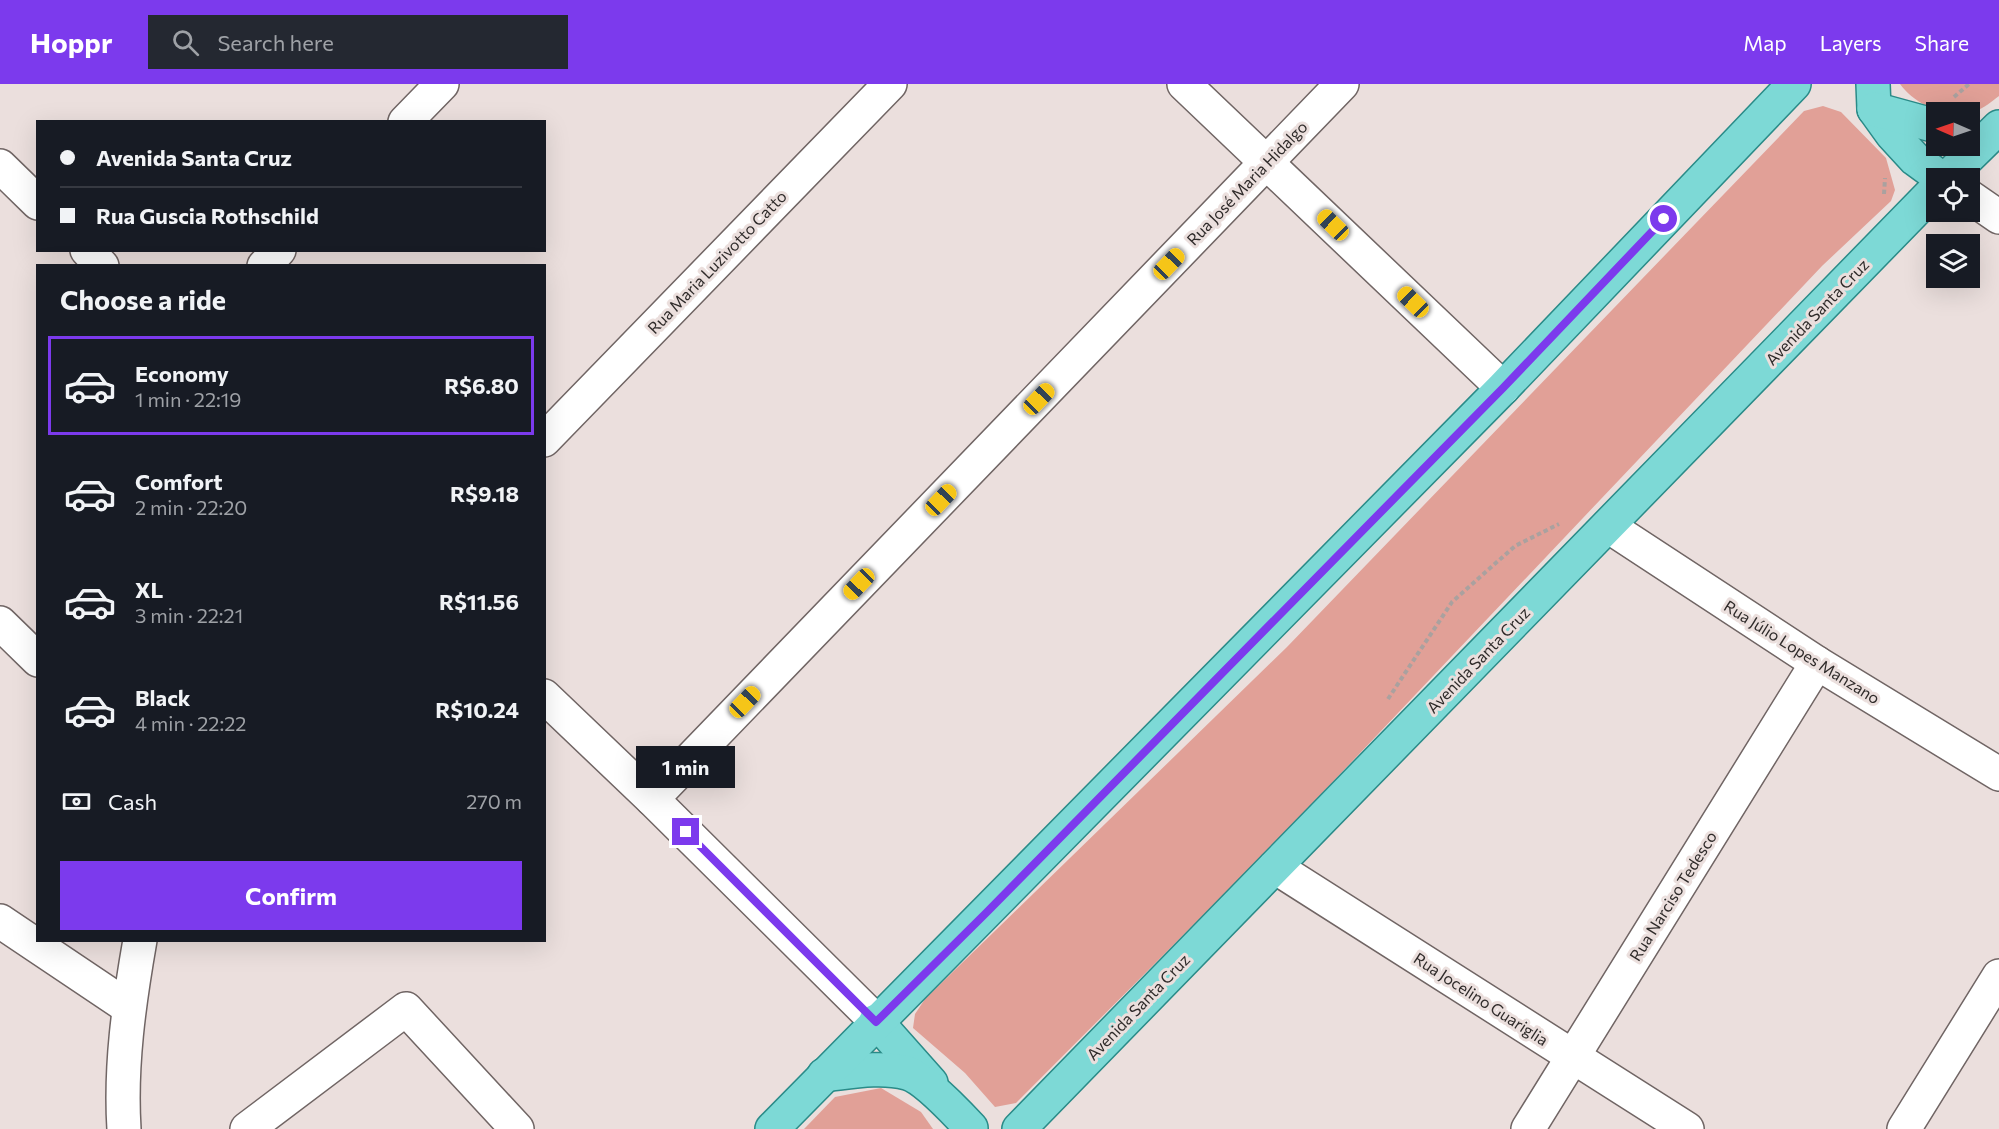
<!DOCTYPE html>
<html lang="en">
<head>
<meta charset="utf-8">
<style>
  body { margin:0; font-family:Commissioner,sans-serif; background:#242831; color:#f1f3f6; height:100vh; display:flex; flex-direction:column; font-size:22px; white-space:nowrap }
  * { box-sizing:border-box; margin:0 }
  p { font-size:20px; color:#9ea1a6 }
  .icon { flex:none; width:33px; height:33px; fill:none; stroke:currentColor; stroke-width:2; stroke-linecap:round; stroke-linejoin:round }
  .map { position:relative; flex:1; overflow:hidden }
  .details { position:absolute; left:36px; top:180px; width:510px; height:678px; display:flex; flex-direction:column; background:#171b24; border-radius:0px; box-shadow:0 6px 24px #0002 }
  .details>* { flex:none }
  .banner { position:absolute; left:36px; top:36px; width:510px; height:132px; border-radius:0px; box-shadow:0 6px 24px #0002; display:grid; align-content:center; height:132px; padding:0 24px; background:#171b24 }
  .needle { width:39px; rotate:272deg }
  .fabs { position:absolute; left:1926px; top:18px; display:grid; gap:12px }
  .fabs a { display:grid; place-items:center; width:54px; height:54px; border-radius:0px; background:#171b24; box-shadow:0 6px 24px #0002; font-size:30px }
  .end { position:absolute; width:27px; height:27px; margin:-14px; border:8px solid #7c3aed; background:#fff; box-shadow:0 0 0 3px #fff }
  .from { border-radius:50% }
  .bubble { position:absolute; height:42px; border-radius:0px; background:#171b24; box-shadow:0 6px 24px #0002; font-size:20px; font-weight:700; line-height:42px; text-align:center }
  .car { position:absolute; width:18px; height:36px; margin:-18px -9px; border-radius:8px; box-shadow:0 0 4px 2px #0007; background:linear-gradient(#f5c518 24%,#345 0 40%,#f5c518 0 76%,#345 0 86%,#f5c518 0) }
  .banner b { display:flex; align-items:center; gap:21px; height:57px; font-size:22px }
  .banner b+b { border-top:2px solid #363941 }
  .banner i { width:15px; height:15px; background:#f1f3f6 }
  ul { padding:0; list-style:none }
  li { display:flex; align-items:center; gap:18px; height:99px; margin:0 12px 9px; padding:0 12px; border:3px solid transparent; border-radius:0px }
  li div { flex:1 }
  li b { display:block; font-size:22px }
  li em { font-style:normal; font-weight:700 }
  li.active { border-color:#7c3aed }
  li>.icon { width:54px; height:54px; stroke-width:1.5 }
  h2 { padding:0 24px; font-size:27px; line-height:72px }
  .pay { display:flex; align-items:center; gap:15px; height:66px; padding:0 24px; font-size:22px }
  .pay p { margin-inline-start:auto }
  .action { display:flex; gap:12px; margin-top:auto; padding:12px 24px }
  .action a { flex:1; height:69px; border-radius:0px; background:#7c3aed; color:#fff; font-size:24px; font-weight:700; line-height:69px; text-align:center }
  header { display:flex; align-items:center; gap:36px; box-sizing:border-box; height:84px; padding:0 30px; background:#7c3aed; color:#fff }
  header strong { font-size:28px }
  nav { display:flex; gap:33px; margin-inline-start:auto; font-size:21px }
  .search { width:420px; height:54px; background:#242831; display:flex; align-items:center; gap:15px; box-sizing:border-box; padding:0 21px; border-radius:0px; color:#9ea1a6; font-size:22px }
  .map>svg:first-child { display:block }
</style>
</head>
<body>
<header>
<strong>Hoppr</strong>
<div class="search"><svg class="icon" aria-label="search" viewBox="0 0 24 24"><circle cx="10" cy="10" r="6"/><path d="M15 15l6 6"/></svg>Search here</div>
<nav><a>Map</a><a>Layers</a><a>Share</a></nav>
</header>
<div class="map">
<svg width="1999" height="1045" viewBox="0 0 1999 1045">
  <rect width="100%" height="100%" fill="#ebdfdd"/>
  <g fill="#e1a097">
    <path d="M1900,0H1999V12C1992,17 1983,25 1975,27C1948,35 1916,22 1900,0Z"/>
    <polygon points="1823,22 1841,28 1886,74 1895,106 1891,117 1822,182 1269,765 1016,1019 995,1023 965,989 913,944 915,930 925,915 1287,563 1804,27"/>
    <polygon points="881,1004 921,1028 933,1045 804,1045 835,1013"/>
  </g>
  <g fill="none" stroke-linecap="round" stroke-linejoin="round">
    <defs>
      <g id="minor">
        <polyline points="1184,0 1503,304"/>
        <polyline points="405,38 442,0"/>
        <polyline points="0,82 38,119"/>
        <polyline points="1970,113 1999,133"/>
        <polyline points="87,166 102,182"/>
        <polyline points="264,182 279,166"/>
        <polyline points="544,356 890,0"/>
        <polyline points="1608,442 1817,579 1999,690"/>
        <polyline points="0,539 38,576"/>
        <polyline points="544,612 652,715 876,937"/>
        <polyline points="652,715 1342,0"/>
        <polyline points="1275,783 1687,1045"/>
        <polyline points="0,837 128,923"/>
        <path d="M124,1045C120,982 129,919 140,856"/>
        <polyline points="247,1045 406,925 517,1045"/>
        <polyline points="1528,1045 1817,579"/>
        <polyline points="1904,1045 1999,892"/>
      </g>
      <g id="major">
        <polyline points="1873,0 1874,25 1892,50 1915,75 1941,94"/>
        <polyline points="1874,25 1936,42"/>
        <polyline points="1947,94 1999,43"/>
        <polyline points="876,937 931,999"/>
        <path d="M824,991C851,988 880,982 907,989C924,994 958,1030 971,1044"/>
        <polyline points="772,1045 1503,304 1794,0"/>
        <polyline points="1019,1045 1936,105"/>
      </g>
    </defs>
    <use href="#minor" stroke="#706564" stroke-width="36"/>
    <use href="#major" stroke="#2a8b88" stroke-width="36"/>
    <g stroke="#aaa19f" stroke-width="4" stroke-dasharray="4.5 3" stroke-linecap="butt">
      <polyline points="1954,13 1969,0"/>
      <polyline points="1884,110 1885,94"/>
      <polyline points="1388,615 1452,518 1515,462 1559,440"/>
    </g>
    <use href="#minor" stroke="#fff" stroke-width="33"/>
    <use href="#major" stroke="#7dd9d6" stroke-width="33"/>
  </g>
  <g fill="none" stroke-linecap="round" stroke-linejoin="round">
    <polyline stroke="#7c3aed" stroke-width="8" points="686,748 876,938 986,829 1503,304 1664,135"/>
  </g>
  <g text-anchor="middle" stroke-width="6" stroke-linejoin="round" paint-order="stroke">
    <g font-size="16" fill="#2f2b2a" stroke="#ebdfdd">
      <text transform="translate(1247 99) rotate(-46)" y="6">Rua José Maria Hidalgo</text>
      <text transform="translate(717 178) rotate(-46)" y="6">Rua Maria Luzivotto Catto</text>
      <text transform="translate(1817 228) rotate(-46)" y="6">Avenida Santa Cruz</text>
      <text transform="translate(1802 568) rotate(32)" y="6">Rua Júlio Lopes Manzano</text>
      <text transform="translate(1478 576) rotate(-46)" y="6">Avenida Santa Cruz</text>
      <text transform="translate(1673 812) rotate(-58)" y="6">Rua Narciso Tedesco</text>
      <text transform="translate(1481 915) rotate(33)" y="6">Rua Jocelino Guariglia</text>
      <text transform="translate(1138 923) rotate(-46)" y="6">Avenida Santa Cruz</text>
    </g>
  </g>
</svg>
<div class="fabs">
<a><svg class="needle" viewBox="-14 -14 28 28"><path d="M0-13l5 13h-10z" fill="#e53935"/><path d="M0 13l5-13h-10z" fill="#9ea1a6"/></svg></a>
<a><svg class="icon" aria-label="locate" viewBox="0 0 24 24"><circle cx="12" cy="12" r="6"/><path d="M12 2v4M12 18v4M2 12h4M18 12h4"/></svg></a>
<a><svg class="icon" aria-label="layers" viewBox="0 0 24 24"><path d="M12 4l9 5-9 5-9-5zM3 14l9 5 9-5"/></svg></a>
</div>
<i class="end from" style="left:1664px;top:135px"></i>
<i class="end" style="left:686px;top:748px"></i>
<div class="bubble" style="left:636px;top:662px;width:99px">1 min</div>
<i class="car" style="left:1333px;top:141px;rotate:314deg"></i>
<i class="car" style="left:1169px;top:180px;rotate:44deg"></i>
<i class="car" style="left:1413px;top:218px;rotate:314deg"></i>
<i class="car" style="left:1039px;top:315px;rotate:44deg"></i>
<i class="car" style="left:941px;top:416px;rotate:44deg"></i>
<i class="car" style="left:859px;top:500px;rotate:224deg"></i>
<i class="car" style="left:745px;top:618px;rotate:44deg"></i>
<div class="banner">
<b><i class="from"></i>Avenida Santa Cruz</b>
<b><i></i>Rua Guscia Rothschild</b>
</div>
<section class="details">
<h2>Choose a ride</h2>
<ul>
<li class="active"><svg class="icon" aria-label="car" viewBox="0 0 24 24"><path d="M5 17H2v-5l4-1 3-4h7l3 4 3 1v5h-3M9 17h6M6 11h13"/><circle cx="7" cy="17" r="2"/><circle cx="17" cy="17" r="2"/></svg><div><b>Economy</b><p>1 min · 22:19</p></div><em>R$6.80</em></li>
<li><svg class="icon" aria-label="car" viewBox="0 0 24 24"><path d="M5 17H2v-5l4-1 3-4h7l3 4 3 1v5h-3M9 17h6M6 11h13"/><circle cx="7" cy="17" r="2"/><circle cx="17" cy="17" r="2"/></svg><div><b>Comfort</b><p>2 min · 22:20</p></div><em>R$9.18</em></li>
<li><svg class="icon" aria-label="car" viewBox="0 0 24 24"><path d="M5 17H2v-5l4-1 3-4h7l3 4 3 1v5h-3M9 17h6M6 11h13"/><circle cx="7" cy="17" r="2"/><circle cx="17" cy="17" r="2"/></svg><div><b>XL</b><p>3 min · 22:21</p></div><em>R$11.56</em></li>
<li><svg class="icon" aria-label="car" viewBox="0 0 24 24"><path d="M5 17H2v-5l4-1 3-4h7l3 4 3 1v5h-3M9 17h6M6 11h13"/><circle cx="7" cy="17" r="2"/><circle cx="17" cy="17" r="2"/></svg><div><b>Black</b><p>4 min · 22:22</p></div><em>R$10.24</em></li>
</ul>
<div class="pay"><svg class="icon" aria-label="cash" viewBox="0 0 24 24"><path d="M3 7h18v10H3z"/><circle cx="12" cy="12" r="2"/></svg>Cash<p>270 m</p></div>
<div class="action"><a>Confirm</a></div>
</section>
</div>
</body>
</html>
